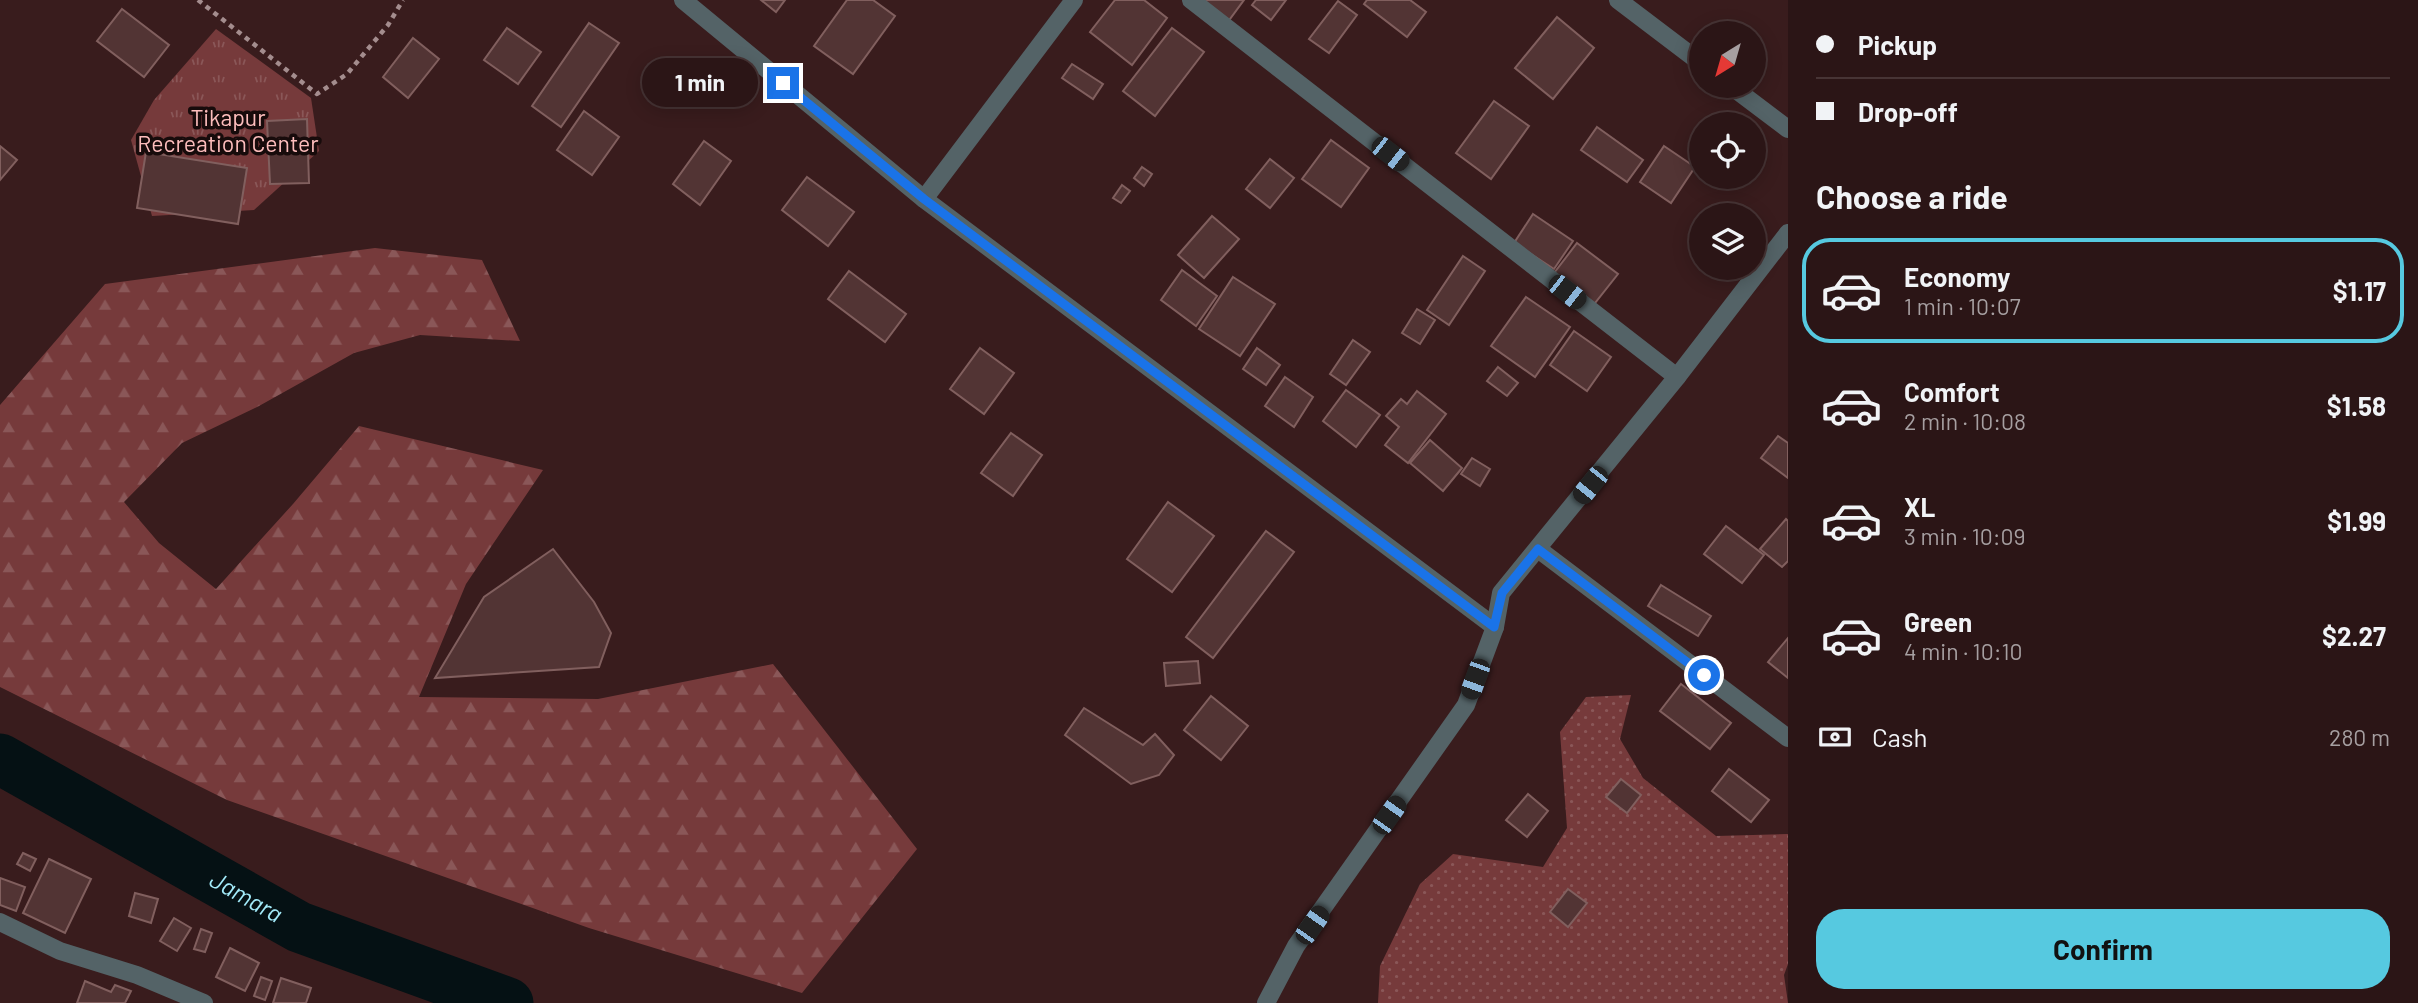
<!DOCTYPE html>
<html lang="en">
<head>
<meta charset="utf-8">
<style>
  body { margin:0; font-family:Barlow,sans-serif; background:#372223; color:#f1f3f6; height:100vh; display:flex; flex-direction:column; font-size:26px; white-space:nowrap }
  * { box-sizing:border-box; margin:0 }
  p { font-size:23px; color:#a69fa1 }
  .icon { flex:none; width:38px; height:38px; fill:none; stroke:currentColor; stroke-width:2; stroke-linecap:round; stroke-linejoin:round }
  .map { position:relative; flex:1; overflow:hidden }
  .panel { display:flex; flex-direction:column; background:#2b1516; width:630px }
  .panel>* { flex:none }
  .hud { display:grid; align-content:center; height:154px; padding:0 28px; background:#2b1516 }
  .needle { width:46px; rotate:217deg }
  .fabs { position:absolute; left:1689px; top:21px; display:grid; gap:14px }
  .fabs a { display:grid; place-items:center; width:77px; height:77px; border-radius:50%; background:#2b1516; box-shadow:0 4px 18px #0003,0 0 0 2px #473435; font-size:35px }
  .end { position:absolute; width:32px; height:32px; margin:-16px; border:9px solid #1a73e8; background:#fff; box-shadow:0 0 0 4px #fff }
  .from { border-radius:50% }
  .bubble { position:absolute; height:49px; border-radius:24px; background:#2b1516; box-shadow:0 4px 18px #0003,0 0 0 2px #473435; font-size:23px; font-weight:700; line-height:49px; text-align:center }
  .car { position:absolute; width:21px; height:42px; margin:-21px -10px; border-radius:9px; box-shadow:0 0 5px 2px #0007; background:linear-gradient(#222 24%,#8ab4d8 0 40%,#222 0 76%,#8ab4d8 0 86%,#222 0) }
  .hud b { display:flex; align-items:center; gap:24px; height:66px; font-size:26px }
  .hud b+b { border-top:2px solid #473435 }
  .hud i { width:18px; height:18px; background:#f1f3f6 }
  ul { padding:0; list-style:none }
  li { display:flex; align-items:center; gap:21px; height:105px; margin:0 14px 10px; padding:0 14px; border:4px solid transparent; border-radius:28px }
  li div { flex:1 }
  li b { display:block; font-size:26px }
  li em { font-style:normal; font-weight:700 }
  li.active { border-color:#56c9e0 }
  li>.icon { width:63px; height:63px; stroke-width:1.5 }
  h2 { padding:0 28px; font-size:32px; line-height:84px }
  .pay { display:flex; align-items:center; gap:18px; height:77px; padding:0 28px; font-size:26px }
  .pay p { margin-inline-start:auto }
  .cta { display:flex; gap:14px; margin-top:auto; padding:14px 28px }
  .cta a { flex:1; height:80px; border-radius:28px; background:#56c9e0; color:#111; font-size:28px; font-weight:700; line-height:80px; text-align:center }
  main { display:flex; flex:1; min-height:0 }
  .map>svg:first-child { display:block }
</style>
</head>
<body>
<main>
<div class="map">
<svg width="1788" height="1003" viewBox="0 0 1788 1003">
  <defs>
    <pattern id="grass-dots" width="8" height="8" patternUnits="userSpaceOnUse" patternTransform="scale(1.75)"><rect width="8" height="8" fill="#763a3b"/><path d="M2 2h.1M6 6h.1" fill="none" stroke="#8a5758" stroke-width="1.8" stroke-linecap="round"/></pattern>
    <pattern id="forest-firs" width="22" height="20" patternUnits="userSpaceOnUse" patternTransform="scale(1.75)"><rect width="22" height="20" fill="#763a3b"/><path d="M5 1l3.5 6h-7zM16 11l3.5 6h-7z" fill="#8a5758"/></pattern>
    <pattern id="park-tufts" width="24" height="20" patternUnits="userSpaceOnUse" patternTransform="scale(1.75)"><rect width="24" height="20" fill="#763a3b"/><path d="M3 7l-1-3M5 7V3M7 7l1-3M15 17l-1-3M17 17v-4M19 17l1-3" fill="none" stroke="#8a5758"/></pattern>
  </defs>
  <rect width="100%" height="100%" fill="#391c1d"/>
  <polygon fill="url(#grass-dots)" points="1631,695 1620,739 1643,778 1716,836 1788,834 1788,964 1784,975 1788,1003 1378,1003 1380,966 1420,884 1453,854 1543,867 1567,828 1560,732 1586,697"/>
  <polygon fill="url(#forest-firs)" points="375,248 482,260 520,341 420,335 354,353 259,406 182,443 124,502 159,543 216,589 293,504 359,426 543,470 466,584 419,697 598,699 773,664 917,849 802,993 589,928 227,800 0,687 0,405 105,284"/>
  <polygon fill="url(#park-tufts)" points="216,29 311,98 319,151 254,210 152,216 131,140 154,100"/>
  <g fill="none" stroke-linecap="round" stroke-linejoin="round">
    <path stroke="#051114" stroke-width="51" id="s1" d="M0,759L299,927L508,1003"/>
  </g>
  <g fill="#523434" stroke="#815f5e" stroke-width="2">
    <polygon points="761,0 785,0 776,12"/>
    <polygon points="847,0 873,0 895,16 853,74 814,46"/>
    <polygon points="1115,0 1144,0 1167,18 1132,65 1090,32"/>
    <polygon points="1195,0 1244,0 1227,23"/>
    <polygon points="1256,0 1286,0 1271,20 1252,5"/>
    <polygon points="1367,0 1410,0 1426,12 1407,37 1364,4"/>
    <polygon points="1338,1 1357,15 1329,53 1309,39"/>
    <polygon points="122,9 169,45 144,77 97,41"/>
    <polygon points="1557,17 1594,48 1553,99 1515,68"/>
    <polygon points="589,23 619,43 561,127 532,106"/>
    <polygon points="507,28 541,52 518,84 484,60"/>
    <polygon points="1172,28 1204,52 1155,116 1123,91"/>
    <polygon points="413,38 439,59 408,98 383,77"/>
    <polygon points="1072,64 1103,84 1093,99 1062,78"/>
    <polygon points="1494,101 1529,126 1491,179 1456,153"/>
    <polygon points="584,111 619,137 592,175 557,150"/>
    <polygon points="307,119 309,183 270,184 267,121"/>
    <polygon points="1597,127 1643,160 1627,182 1581,150"/>
    <polygon points="1331,140 1369,168 1341,207 1302,179"/>
    <polygon points="704,141 731,161 700,205 673,184"/>
    <polygon points="0,146 17,160 0,180"/>
    <polygon points="1664,146 1695,167 1671,203 1640,182"/>
    <polygon points="146,152 247,168 238,224 137,208"/>
    <polygon points="1270,159 1294,178 1270,208 1246,189"/>
    <polygon points="1142,167 1152,174 1144,186 1134,178"/>
    <polygon points="807,177 854,212 828,246 782,210"/>
    <polygon points="1122,185 1130,191 1121,203 1113,198"/>
    <polygon points="1533,214 1573,241 1554,269 1514,243"/>
    <polygon points="1212,216 1239,239 1204,278 1178,255"/>
    <polygon points="1577,243 1618,274 1591,308 1551,277"/>
    <polygon points="1463,256 1485,271 1449,325 1427,310"/>
    <polygon points="1182,270 1217,296 1196,326 1161,300"/>
    <polygon points="849,271 906,314 885,342 828,299"/>
    <polygon points="1233,277 1275,304 1240,356 1199,329"/>
    <polygon points="1526,297 1570,327 1535,377 1491,346"/>
    <polygon points="1417,309 1435,320 1420,344 1402,333"/>
    <polygon points="1574,331 1611,357 1587,391 1550,365"/>
    <polygon points="1353,340 1370,352 1346,385 1330,374"/>
    <polygon points="980,348 1014,373 984,414 950,389"/>
    <polygon points="1257,348 1280,365 1266,385 1243,369"/>
    <polygon points="1498,367 1518,383 1507,396 1487,381"/>
    <polygon points="1285,377 1313,397 1294,427 1265,406"/>
    <polygon points="1346,390 1380,415 1356,447 1323,421"/>
    <polygon points="1417,391 1446,414 1408,463 1385,445 1399,427 1386,416 1401,399 1407,404"/>
    <polygon points="1011,433 1042,455 1013,496 981,473"/>
    <polygon points="1778,436 1788,443 1788,478 1761,458"/>
    <polygon points="1430,440 1462,468 1443,491 1410,463"/>
    <polygon points="1472,458 1490,469 1480,486 1461,474"/>
    <polygon points="1168,502 1214,536 1172,592 1127,559"/>
    <polygon points="1786,519 1788,521 1788,561 1782,567 1760,549"/>
    <polygon points="1726,526 1764,555 1742,583 1704,554"/>
    <polygon points="1266,531 1294,552 1213,658 1186,637"/>
    <polygon points="553,549 594,602 611,633 599,667 435,678 484,597"/>
    <polygon points="1661,585 1711,616 1698,636 1648,606"/>
    <polygon points="1788,638 1788,678 1768,662"/>
    <polygon points="1198,661 1200,683 1166,686 1164,663"/>
    <polygon points="1681,684 1731,723 1710,749 1660,711"/>
    <polygon points="1211,696 1248,726 1221,760 1184,730"/>
    <polygon points="1084,708 1143,745 1155,734 1174,755 1159,775 1131,784 1065,735"/>
    <polygon points="1729,769 1769,800 1751,822 1712,791"/>
    <polygon points="1621,779 1641,795 1627,813 1606,797"/>
    <polygon points="1528,794 1548,811 1527,837 1506,820"/>
    <polygon points="23,853 36,859 30,871 17,864"/>
    <polygon points="49,859 91,879 65,933 23,913"/>
    <polygon points="0,878 25,887 16,911 0,905"/>
    <polygon points="1568,889 1587,903 1568,927 1550,912"/>
    <polygon points="135,893 158,899 151,923 129,916"/>
    <polygon points="174,918 191,928 177,951 160,941"/>
    <polygon points="201,929 212,933 205,952 194,949"/>
    <polygon points="230,948 259,963 245,991 216,977"/>
    <polygon points="261,977 272,981 265,1000 254,996"/>
    <polygon points="281,978 311,988 306,1003 273,1003"/>
    <polygon points="85,981 111,992 115,985 131,991 125,1003 77,1003"/>
  </g>
  <g fill="none" stroke-linecap="round" stroke-linejoin="round">
    <polyline stroke="#a48d8e" stroke-width="4.5" stroke-dasharray="5 5" stroke-linecap="butt" points="198,0 317,94 347,74 388,25 403,0"/>
    <g stroke="#546367" stroke-width="18">
      <polyline points="683,0 924,199 1495,627"/>
      <polyline points="1191,0 1677,377"/>
      <polyline points="1618,0 1701,63"/>
      <polyline points="1731,86 1788,129"/>
      <polyline points="924,199 1074,0"/>
      <polyline points="1538,549 1788,738"/>
      <polyline points="0,922 60,951 137,975 204,1003"/>
      <polyline points="1266,1003 1296,946 1466,705 1495,627 1501,593 1677,377 1788,233"/>
    </g>
  </g>
  <g fill="none" stroke-linecap="round" stroke-linejoin="round">
    <polyline stroke="#1a73e8" stroke-width="9" points="783,83 924,199 1494,627 1502,593 1538,549 1704,675"/>
  </g>
  <g text-anchor="middle" stroke-width="7" stroke-linejoin="round" paint-order="stroke">
    <g font-size="23" fill="#fdbdbc" stroke="#170b0b">
      <text x="228" y="126">Tikapur<tspan x="228" dy="26">Recreation Center</tspan></text>
    </g>
    <g font-size="24" font-style="italic" fill="#a3ebfa" stroke="#170b0b">
      <text dy="8" stroke="none"><textPath href="#s1" startOffset="282">Jamara</textPath></text>
    </g>
  </g>
</svg>
<div class="fabs">
<a><svg class="needle" viewBox="-14 -14 28 28"><path d="M0-13l5 13h-10z" fill="#e53935"/><path d="M0 13l5-13h-10z" fill="#a69fa1"/></svg></a>
<a><svg class="icon" aria-label="locate" viewBox="0 0 24 24"><circle cx="12" cy="12" r="6"/><path d="M12 2v4M12 18v4M2 12h4M18 12h4"/></svg></a>
<a><svg class="icon" aria-label="layers" viewBox="0 0 24 24"><path d="M12 4l9 5-9 5-9-5zM3 14l9 5 9-5"/></svg></a>
</div>
<i class="end from" style="left:1704px;top:675px"></i>
<i class="end" style="left:783px;top:83px"></i>
<div class="bubble" style="left:642px;top:58px;width:116px">1 min</div>
<i class="car" style="left:1390px;top:154px;rotate:128deg"></i>
<i class="car" style="left:1567px;top:292px;rotate:128deg"></i>
<i class="car" style="left:1590px;top:485px;rotate:219deg"></i>
<i class="car" style="left:1475px;top:679px;rotate:200deg"></i>
<i class="car" style="left:1389px;top:815px;rotate:35deg"></i>
<i class="car" style="left:1312px;top:925px;rotate:35deg"></i>
</div>
<section class="panel">
<div class="hud">
<b><i class="from"></i>Pickup</b>
<b><i></i>Drop-off</b>
</div>
<h2>Choose a ride</h2>
<ul>
<li class="active"><svg class="icon" aria-label="car" viewBox="0 0 24 24"><path d="M5 17H2v-5l4-1 3-4h7l3 4 3 1v5h-3M9 17h6M6 11h13"/><circle cx="7" cy="17" r="2"/><circle cx="17" cy="17" r="2"/></svg><div><b>Economy</b><p>1 min · 10:07</p></div><em>$1.17</em></li>
<li><svg class="icon" aria-label="car" viewBox="0 0 24 24"><path d="M5 17H2v-5l4-1 3-4h7l3 4 3 1v5h-3M9 17h6M6 11h13"/><circle cx="7" cy="17" r="2"/><circle cx="17" cy="17" r="2"/></svg><div><b>Comfort</b><p>2 min · 10:08</p></div><em>$1.58</em></li>
<li><svg class="icon" aria-label="car" viewBox="0 0 24 24"><path d="M5 17H2v-5l4-1 3-4h7l3 4 3 1v5h-3M9 17h6M6 11h13"/><circle cx="7" cy="17" r="2"/><circle cx="17" cy="17" r="2"/></svg><div><b>XL</b><p>3 min · 10:09</p></div><em>$1.99</em></li>
<li><svg class="icon" aria-label="car" viewBox="0 0 24 24"><path d="M5 17H2v-5l4-1 3-4h7l3 4 3 1v5h-3M9 17h6M6 11h13"/><circle cx="7" cy="17" r="2"/><circle cx="17" cy="17" r="2"/></svg><div><b>Green</b><p>4 min · 10:10</p></div><em>$2.27</em></li>
</ul>
<div class="pay"><svg class="icon" aria-label="cash" viewBox="0 0 24 24"><path d="M3 7h18v10H3z"/><circle cx="12" cy="12" r="2"/></svg>Cash<p>280 m</p></div>
<div class="cta"><a>Confirm</a></div>
</section>
</main>
</body>
</html>
